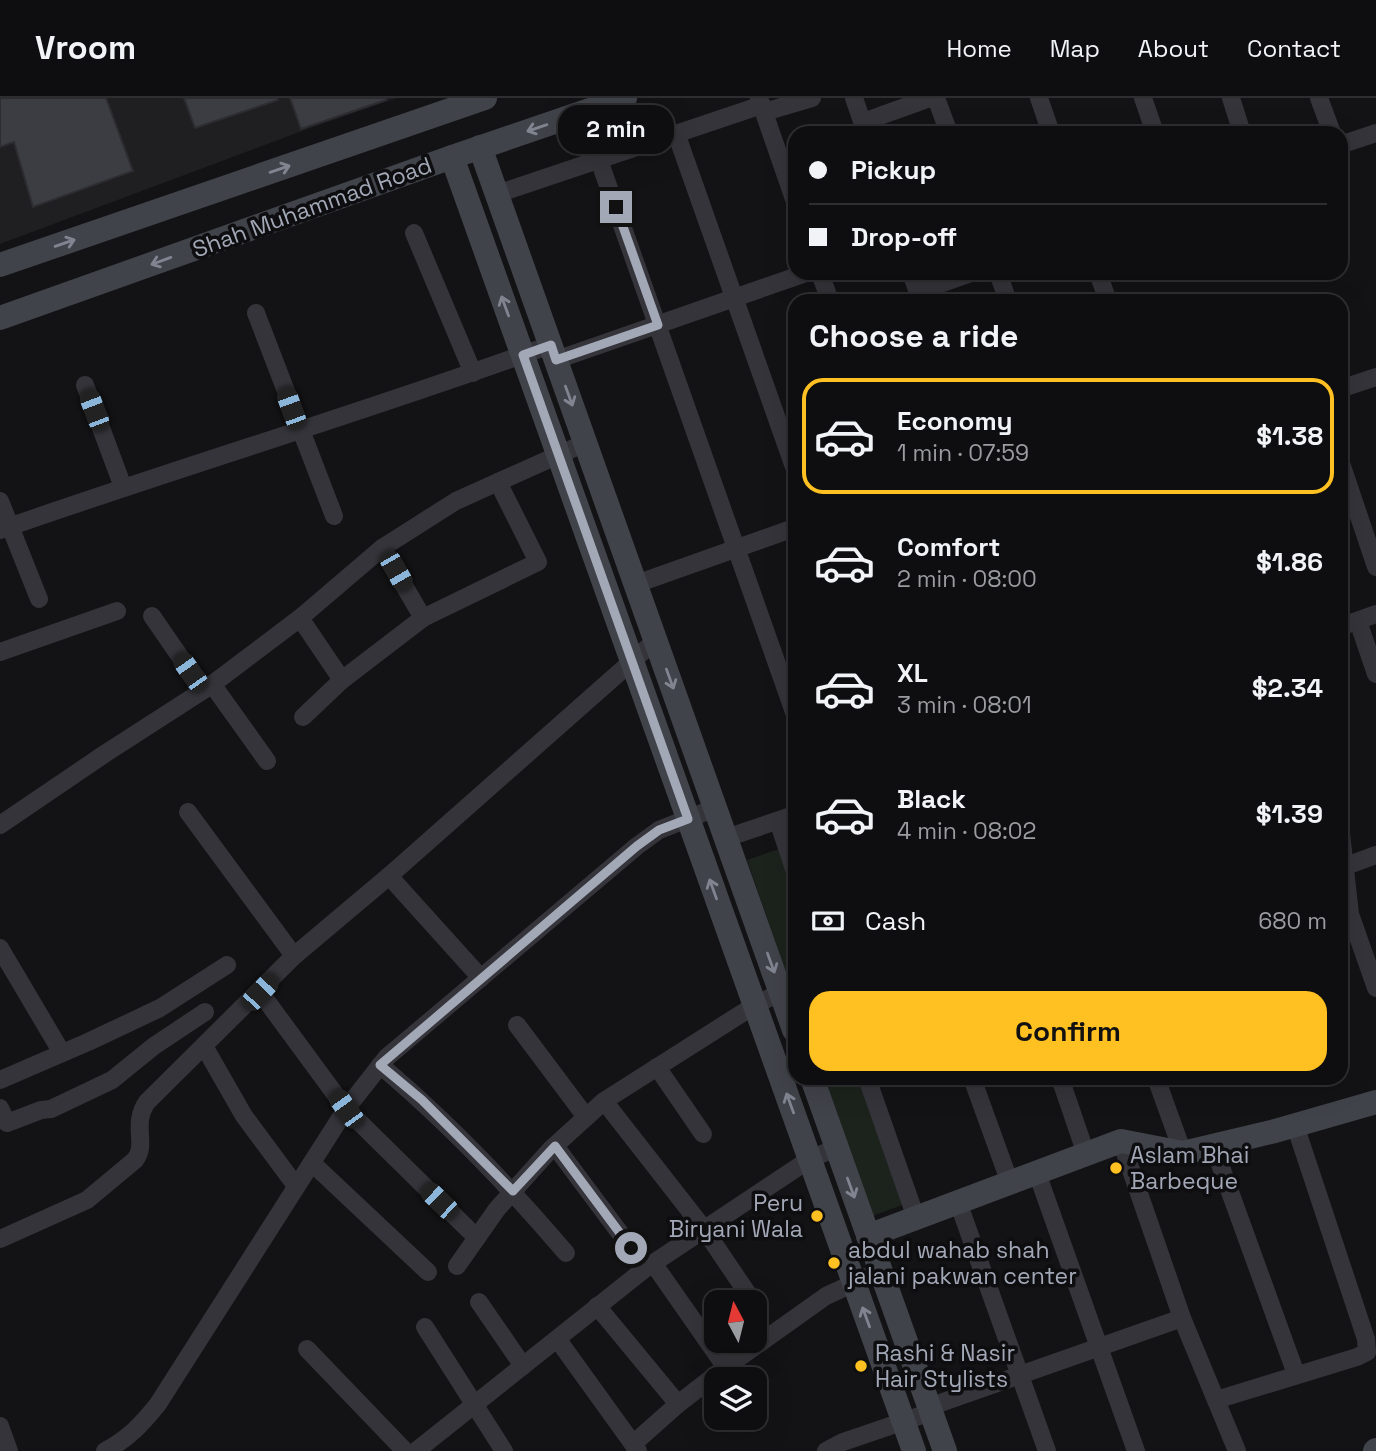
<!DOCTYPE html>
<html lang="en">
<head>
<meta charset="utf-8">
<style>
  body { margin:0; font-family:"Space Grotesk",sans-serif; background:#1c1c1e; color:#f1f3f6; height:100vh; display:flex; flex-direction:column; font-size:26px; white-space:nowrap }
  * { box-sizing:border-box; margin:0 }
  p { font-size:23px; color:#9b9c9f }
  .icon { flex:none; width:38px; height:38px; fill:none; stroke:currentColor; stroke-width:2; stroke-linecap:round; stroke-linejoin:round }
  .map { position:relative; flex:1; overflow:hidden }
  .drawer { position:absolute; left:788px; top:196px; width:560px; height:791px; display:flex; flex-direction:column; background:#0e0e10; border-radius:21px; box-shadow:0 7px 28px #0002,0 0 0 2px #2e2e30 }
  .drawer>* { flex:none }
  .guide { position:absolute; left:788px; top:28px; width:560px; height:154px; border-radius:21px; box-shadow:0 7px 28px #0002,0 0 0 2px #2e2e30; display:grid; align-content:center; height:154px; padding:0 21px; background:#0e0e10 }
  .needle { width:46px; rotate:353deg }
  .fabs { position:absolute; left:704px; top:1192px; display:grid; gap:14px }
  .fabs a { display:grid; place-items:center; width:63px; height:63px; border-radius:14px; background:#0e0e10; box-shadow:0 7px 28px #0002,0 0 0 2px #2e2e30; font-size:35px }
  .end { position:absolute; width:32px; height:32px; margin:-16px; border:9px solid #a3a8b7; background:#111; box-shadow:0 0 0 4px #111 }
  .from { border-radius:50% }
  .bubble { position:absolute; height:49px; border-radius:21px; background:#0e0e10; box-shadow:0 7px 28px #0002,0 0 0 2px #2e2e30; font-size:23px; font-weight:800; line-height:49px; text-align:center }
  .car { position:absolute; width:21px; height:42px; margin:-21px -10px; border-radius:9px; box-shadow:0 0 5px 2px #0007; background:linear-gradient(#222 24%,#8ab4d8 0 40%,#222 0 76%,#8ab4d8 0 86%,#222 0) }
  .guide b { display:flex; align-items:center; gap:24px; height:66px; font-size:26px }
  .guide b+b { border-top:2px solid #2e2e30 }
  .guide i { width:18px; height:18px; background:#f1f3f6 }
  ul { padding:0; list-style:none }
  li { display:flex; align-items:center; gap:21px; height:116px; margin:0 14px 10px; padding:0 7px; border:4px solid transparent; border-radius:21px }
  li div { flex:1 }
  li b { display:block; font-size:26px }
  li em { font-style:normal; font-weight:800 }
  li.active { border-color:#ffc121 }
  li>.icon { width:63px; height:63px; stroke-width:1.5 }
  h2 { padding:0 21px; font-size:32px; line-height:84px }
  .pay { display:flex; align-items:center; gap:18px; height:77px; padding:0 21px; font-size:26px }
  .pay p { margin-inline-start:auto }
  .action { display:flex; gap:14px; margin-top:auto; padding:14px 21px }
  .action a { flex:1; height:80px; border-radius:21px; background:#ffc121; color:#111; font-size:28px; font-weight:800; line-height:80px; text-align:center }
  header { display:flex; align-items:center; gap:42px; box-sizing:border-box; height:98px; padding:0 35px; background:#0e0e10; border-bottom:2px solid #2e2e30 }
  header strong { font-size:33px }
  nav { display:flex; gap:38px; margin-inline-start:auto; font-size:24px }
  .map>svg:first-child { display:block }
</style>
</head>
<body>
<header>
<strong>Vroom</strong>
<nav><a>Home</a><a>Map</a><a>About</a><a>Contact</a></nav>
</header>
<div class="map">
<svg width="1376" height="1353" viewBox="0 0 1376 1353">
  <rect width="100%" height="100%" fill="#131315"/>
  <polygon fill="#1f1f22" points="0,0 397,0 310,30 0,146"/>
  <g fill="#1b231c">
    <polygon points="779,751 794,795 794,898 747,762"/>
    <polygon points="822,980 859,980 905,1106 872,1118"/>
  </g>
  <g fill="#3c3d43" stroke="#2d2d31" stroke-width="2">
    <polygon points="0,0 106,0 133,73 33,109 14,44 0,49"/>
    <polygon points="184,0 277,0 278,2 195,30"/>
    <polygon points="290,0 386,0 386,2 301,31"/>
  </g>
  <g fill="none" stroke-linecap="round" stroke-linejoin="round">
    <g stroke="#34343a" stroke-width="18">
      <polyline points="759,0 794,101"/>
      <polyline points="854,0 866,35"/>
      <polyline points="936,0 949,35"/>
      <polyline points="1039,0 1051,35"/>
      <polyline points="1143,0 1155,35"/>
      <polyline points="1231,0 1242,35"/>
      <polyline points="1319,0 1332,35"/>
      <polyline points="764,14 812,0"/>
      <polyline points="863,24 930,0"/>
      <polyline points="676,35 794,369"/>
      <polyline points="1340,47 1376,35"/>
      <polyline points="599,62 794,614"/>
      <polyline points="497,96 762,7"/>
      <polyline points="414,135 473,275"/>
      <polyline points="820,175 830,203"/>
      <polyline points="911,175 921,203"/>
      <polyline points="998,175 1008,203"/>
      <polyline points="1098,175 1108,203"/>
      <polyline points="917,194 971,175"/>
      <polyline points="256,215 334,418"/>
      <polyline points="556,262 806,175"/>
      <polyline points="85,287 123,389"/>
      <polyline points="1340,291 1376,279"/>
      <polyline points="1340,362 1376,469"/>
      <polyline points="0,403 39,501"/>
      <path d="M0,432C183,368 368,313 550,247"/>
      <polyline points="382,450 423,520"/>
      <polyline points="636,486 794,430"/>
      <polyline points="152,518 203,592"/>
      <polyline points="300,520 342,582"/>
      <polyline points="1358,523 1376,576"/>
      <polyline points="1340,529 1376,516"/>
      <polyline points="0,554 117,513"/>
      <polyline points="212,586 267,663"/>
      <polyline points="303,619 342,582 423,520 538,464 498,384"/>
      <polyline points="188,714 294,858"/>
      <polyline points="778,723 794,771"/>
      <polyline points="1340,726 1350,816 1376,890"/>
      <polyline points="0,727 106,655 210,588 300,520 382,450 456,403 585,345"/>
      <polyline points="726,740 794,717"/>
      <polyline points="1346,768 1376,757"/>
      <polyline points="389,778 481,880"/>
      <polyline points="0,850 62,955"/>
      <polyline points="260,894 346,1011 477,1140"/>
      <polyline points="517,927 586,1019"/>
      <polyline points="204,948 244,1018 296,1088"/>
      <path d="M380,967C449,1025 508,1087 566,1155"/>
      <polyline points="657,969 703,1036"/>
      <polyline points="867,980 916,1120"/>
      <polyline points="972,980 1010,1085"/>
      <polyline points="1060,980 1086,1056"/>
      <polyline points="1156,980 1183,1055"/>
      <polyline points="0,982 88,944 160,910 227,867"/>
      <polyline points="604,1003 704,1131 752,1202"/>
      <polyline points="0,1010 7,1025 41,1012 51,1011 112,982 154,948 205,914"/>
      <polyline points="1121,1043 1182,1220 1237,1353"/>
      <polyline points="1213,1047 1296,1276"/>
      <polyline points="555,1048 646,1170"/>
      <polyline points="312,1065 428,1174"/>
      <polyline points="1037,1075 1136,1353"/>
      <polyline points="958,1104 1047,1353"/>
      <path d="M0,1141L87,1102L135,1062C148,1046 131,1027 147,1004L294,858L389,778L656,542"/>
      <polyline points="653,1165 734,1281"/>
      <polyline points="457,1168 497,1111 550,1052 604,1003 755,907 781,894"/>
      <polyline points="479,1204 523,1268"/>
      <polyline points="597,1208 678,1306"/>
      <polyline points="425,1229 504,1353"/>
      <polyline points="558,1242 638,1353"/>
      <polyline points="307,1251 405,1353"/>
      <polyline points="1216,1302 1357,1259 1367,1254 1366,1241 1295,1027"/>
      <polyline points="929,1309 1182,1220"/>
      <polyline points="0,1328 9,1353"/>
      <polyline points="633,1346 678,1306 726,1269 826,1198 880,1173"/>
      <path d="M105,1353C128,1341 142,1326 158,1306L346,1011L386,960L637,748L659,732L715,710"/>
      <polyline points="416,1353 646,1170 810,1061 836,1050"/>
      <polyline points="826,1353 843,1344 931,1314"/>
    </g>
    <g stroke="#41434a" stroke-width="24">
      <polyline points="480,49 794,932"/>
      <polyline points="452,59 914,1353"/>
      <polyline points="0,167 485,0"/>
      <polyline points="0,220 452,59 625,0"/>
      <polyline points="812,980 945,1353"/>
      <polyline points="868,1138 1121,1043 1183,1055 1275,1033 1376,1004"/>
      <polyline points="1375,1353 1376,1352"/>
    </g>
  </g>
  <defs><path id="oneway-shaft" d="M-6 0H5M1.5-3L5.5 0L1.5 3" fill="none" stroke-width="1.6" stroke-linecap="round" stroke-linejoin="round" transform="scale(1.75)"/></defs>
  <g stroke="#818591">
    <use href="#oneway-shaft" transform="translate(537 30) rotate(161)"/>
    <use href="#oneway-shaft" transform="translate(280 71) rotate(-19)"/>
    <use href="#oneway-shaft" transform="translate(65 145) rotate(-19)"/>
    <use href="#oneway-shaft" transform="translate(161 163) rotate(160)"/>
    <use href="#oneway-shaft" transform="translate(505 208) rotate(-110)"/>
    <use href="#oneway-shaft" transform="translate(569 298) rotate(70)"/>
    <use href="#oneway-shaft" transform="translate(670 581) rotate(70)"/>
    <use href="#oneway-shaft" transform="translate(713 791) rotate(-110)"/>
    <use href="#oneway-shaft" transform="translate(771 865) rotate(70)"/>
    <use href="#oneway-shaft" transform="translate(790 1005) rotate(-110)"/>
    <use href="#oneway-shaft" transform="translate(851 1090) rotate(70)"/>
    <use href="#oneway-shaft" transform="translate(866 1219) rotate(-110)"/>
  </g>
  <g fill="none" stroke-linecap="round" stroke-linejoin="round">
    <polyline stroke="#a3a8b7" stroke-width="9" points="616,109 658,227 556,262 551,247 523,257 688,721 659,732 637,748 380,967 422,1002 513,1093 555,1048 631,1150"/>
  </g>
  <g fill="#ffc121" stroke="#0e0e10" stroke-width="2.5">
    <circle cx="1116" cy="1070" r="7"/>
    <circle cx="817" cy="1118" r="7"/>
    <circle cx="834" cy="1165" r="7"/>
    <circle cx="861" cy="1268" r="7"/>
  </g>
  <g text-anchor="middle" stroke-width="7" stroke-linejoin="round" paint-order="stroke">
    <g font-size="23" fill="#a3a8b7" stroke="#0e0e10">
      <text transform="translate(312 109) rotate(-20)" y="8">Shah Muhammad Road</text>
    </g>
    <g font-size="23" fill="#a3a8b7" stroke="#0e0e10" text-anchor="start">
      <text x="1130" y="1065">Aslam Bhai<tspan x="1130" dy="26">Barbeque</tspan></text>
      <text x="803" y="1113" text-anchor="end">Peru<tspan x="803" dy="26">Biryani Wala</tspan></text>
      <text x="848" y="1160">abdul wahab shah<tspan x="848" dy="26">jalani pakwan center</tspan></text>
      <text x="875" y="1263">Rashi &amp; Nasir<tspan x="875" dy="26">Hair Stylists</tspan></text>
    </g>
  </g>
</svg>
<div class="fabs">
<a><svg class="needle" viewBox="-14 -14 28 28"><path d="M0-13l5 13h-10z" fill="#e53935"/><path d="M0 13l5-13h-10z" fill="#9b9c9f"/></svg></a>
<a><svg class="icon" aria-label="layers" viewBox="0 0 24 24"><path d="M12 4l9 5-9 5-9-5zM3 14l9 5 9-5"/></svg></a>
</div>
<i class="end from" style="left:631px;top:1150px"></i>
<i class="end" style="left:616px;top:109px"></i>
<div class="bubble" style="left:558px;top:7px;width:116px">2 min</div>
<i class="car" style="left:291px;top:310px;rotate:340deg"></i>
<i class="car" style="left:94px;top:312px;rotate:339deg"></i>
<i class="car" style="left:396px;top:473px;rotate:150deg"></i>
<i class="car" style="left:190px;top:574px;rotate:325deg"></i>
<i class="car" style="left:260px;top:894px;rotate:43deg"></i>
<i class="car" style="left:346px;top:1011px;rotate:324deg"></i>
<i class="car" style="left:439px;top:1103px;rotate:314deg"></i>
<div class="guide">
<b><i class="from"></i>Pickup</b>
<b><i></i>Drop-off</b>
</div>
<section class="drawer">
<h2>Choose a ride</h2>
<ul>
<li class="active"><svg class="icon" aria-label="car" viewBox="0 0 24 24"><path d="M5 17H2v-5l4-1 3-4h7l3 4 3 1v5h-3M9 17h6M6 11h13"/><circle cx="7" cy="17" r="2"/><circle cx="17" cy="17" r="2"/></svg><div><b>Economy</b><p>1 min · 07:59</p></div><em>$1.38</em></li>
<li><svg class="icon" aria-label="car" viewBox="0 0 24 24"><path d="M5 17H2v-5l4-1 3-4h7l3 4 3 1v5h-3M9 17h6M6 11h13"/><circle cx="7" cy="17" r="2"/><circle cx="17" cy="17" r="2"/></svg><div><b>Comfort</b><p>2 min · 08:00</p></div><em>$1.86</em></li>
<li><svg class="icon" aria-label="car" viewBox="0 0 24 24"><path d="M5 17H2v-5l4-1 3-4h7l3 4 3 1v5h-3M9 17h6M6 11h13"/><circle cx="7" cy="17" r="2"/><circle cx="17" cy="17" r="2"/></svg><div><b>XL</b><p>3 min · 08:01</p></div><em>$2.34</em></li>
<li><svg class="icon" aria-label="car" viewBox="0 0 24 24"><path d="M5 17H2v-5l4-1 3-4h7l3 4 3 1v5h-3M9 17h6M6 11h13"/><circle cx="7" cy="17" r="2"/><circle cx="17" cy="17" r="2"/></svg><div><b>Black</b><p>4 min · 08:02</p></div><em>$1.39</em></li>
</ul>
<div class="pay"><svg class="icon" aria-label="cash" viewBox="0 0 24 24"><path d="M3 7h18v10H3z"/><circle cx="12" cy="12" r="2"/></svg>Cash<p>680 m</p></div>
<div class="action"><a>Confirm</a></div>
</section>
</div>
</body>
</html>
